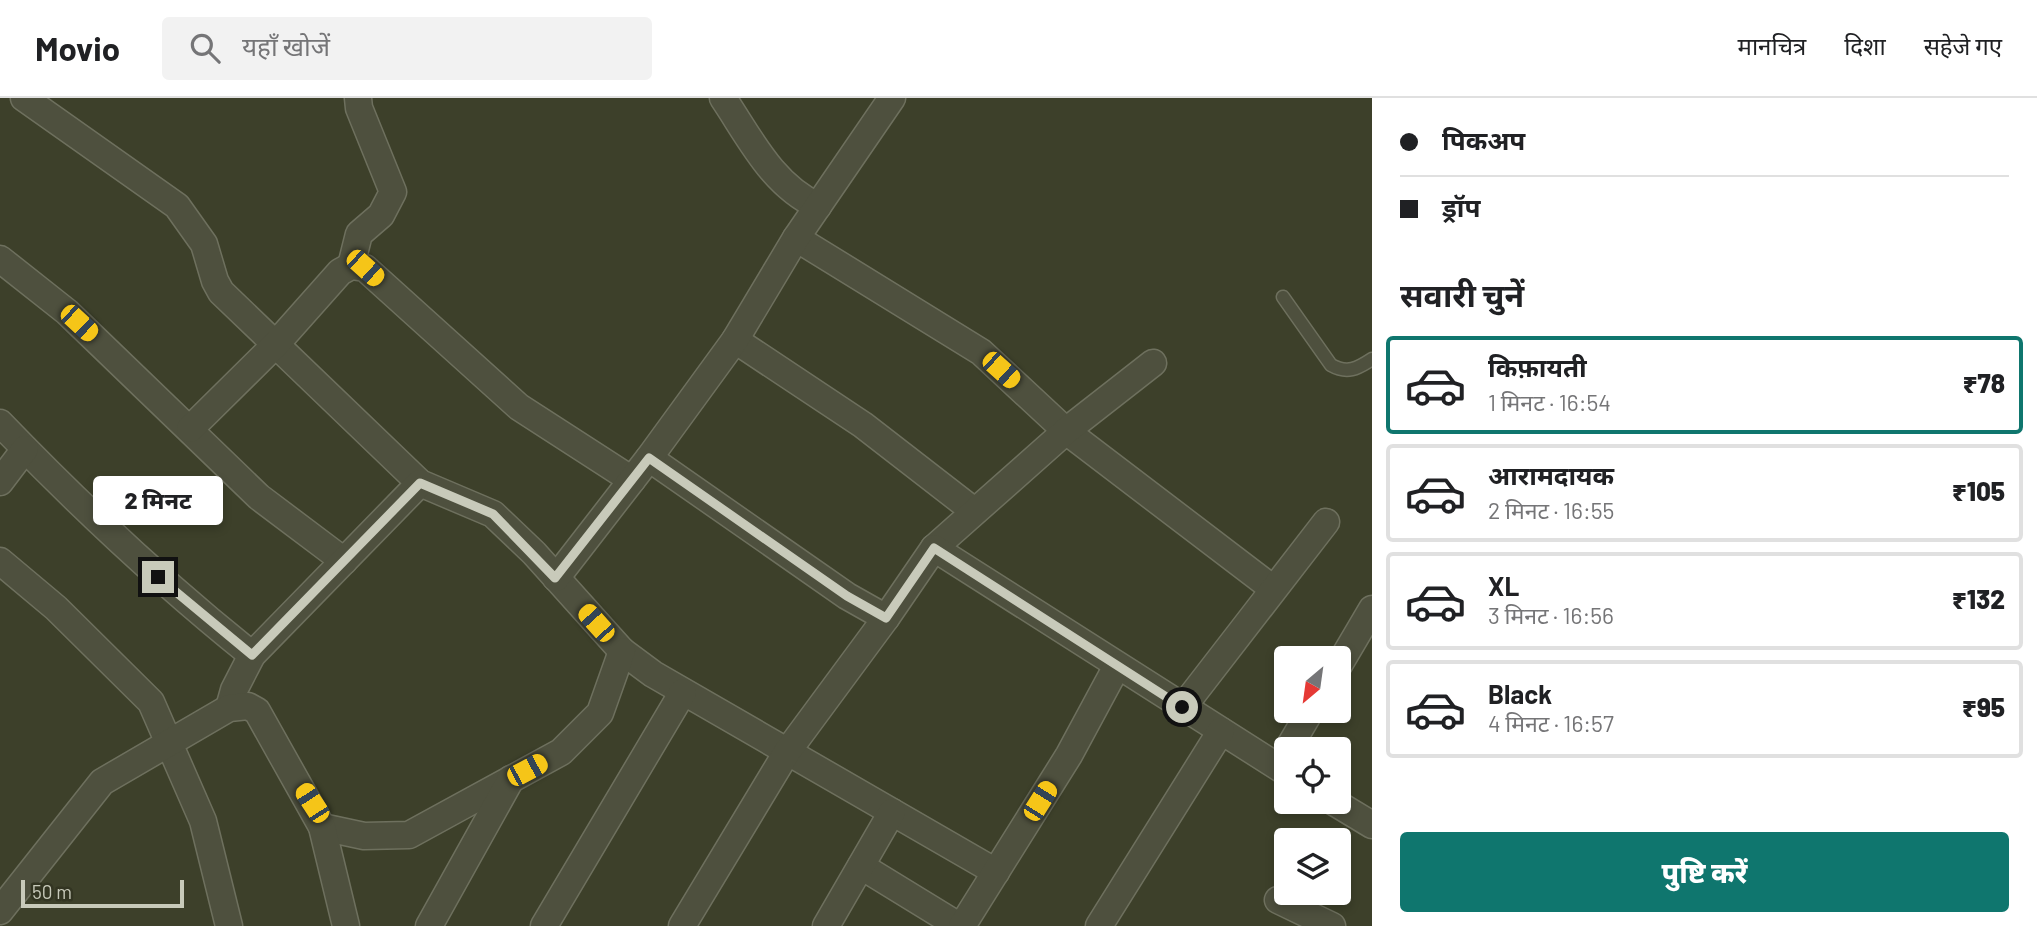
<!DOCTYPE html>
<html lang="hi">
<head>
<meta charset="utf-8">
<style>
  body { margin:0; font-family:Barlow,"Noto Sans Devanagari",sans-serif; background:#f2f2f2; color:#202124; height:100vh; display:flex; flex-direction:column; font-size:26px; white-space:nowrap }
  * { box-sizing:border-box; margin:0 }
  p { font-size:23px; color:#757577 }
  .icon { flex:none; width:38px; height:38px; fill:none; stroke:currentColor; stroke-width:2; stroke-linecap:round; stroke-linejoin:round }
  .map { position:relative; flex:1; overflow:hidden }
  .sheet { display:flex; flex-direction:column; background:#fff; width:665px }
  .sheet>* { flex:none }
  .banner { display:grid; align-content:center; height:154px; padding:0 28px; background:#fff }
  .needle { width:46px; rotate:209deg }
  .fabs { position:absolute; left:1274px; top:548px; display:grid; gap:14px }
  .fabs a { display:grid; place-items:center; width:77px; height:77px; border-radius:7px; background:#fff; box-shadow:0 4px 10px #0003; font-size:35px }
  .scale { position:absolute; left:21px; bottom:18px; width:163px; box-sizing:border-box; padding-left:7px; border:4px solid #c8caba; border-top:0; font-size:19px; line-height:24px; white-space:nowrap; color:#c8caba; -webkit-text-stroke:5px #333522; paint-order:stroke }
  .end { position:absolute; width:32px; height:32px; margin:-16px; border:9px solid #c8caba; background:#111; box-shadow:0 0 0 4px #111 }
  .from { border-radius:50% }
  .bubble { position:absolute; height:49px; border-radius:7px; background:#fff; box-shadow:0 4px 10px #0003; font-size:23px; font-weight:800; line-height:49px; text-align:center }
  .car { position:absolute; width:21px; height:42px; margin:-21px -10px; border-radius:9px; box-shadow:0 0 5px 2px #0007; background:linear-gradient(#f5c518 24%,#345 0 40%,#f5c518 0 76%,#345 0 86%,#f5c518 0) }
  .banner b { display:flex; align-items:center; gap:24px; height:66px; font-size:26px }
  .banner b+b { border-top:2px solid #e0e0e0 }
  .banner i { width:18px; height:18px; background:#202124 }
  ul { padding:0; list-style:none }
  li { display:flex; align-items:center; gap:21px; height:98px; margin:0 14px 10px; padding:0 14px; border:4px solid #e0e0e0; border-radius:7px }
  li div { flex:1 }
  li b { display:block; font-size:26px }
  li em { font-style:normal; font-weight:800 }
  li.on { border-color:#0f766e }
  li>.icon { width:63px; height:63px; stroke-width:1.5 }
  h2 { padding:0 28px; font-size:32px; line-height:84px }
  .button { display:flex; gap:14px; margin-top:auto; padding:14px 28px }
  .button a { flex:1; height:80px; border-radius:7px; background:#0f766e; color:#fff; font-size:28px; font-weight:800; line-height:80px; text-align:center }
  header { display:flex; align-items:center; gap:42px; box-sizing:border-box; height:98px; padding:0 35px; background:#fff; border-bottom:2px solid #e0e0e0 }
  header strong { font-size:33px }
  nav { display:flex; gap:38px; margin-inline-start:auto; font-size:24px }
  .search { width:490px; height:63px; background:#f2f2f2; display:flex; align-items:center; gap:18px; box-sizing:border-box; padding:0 24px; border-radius:7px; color:#757577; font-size:26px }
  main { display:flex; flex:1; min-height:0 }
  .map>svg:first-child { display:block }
</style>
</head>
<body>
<header>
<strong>Movio</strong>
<div class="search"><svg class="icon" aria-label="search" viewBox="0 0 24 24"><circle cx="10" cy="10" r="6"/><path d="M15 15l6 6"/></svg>यहाँ खोजें</div>
<nav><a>मानचित्र</a><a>दिशा</a><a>सहेजे गए</a></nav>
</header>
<main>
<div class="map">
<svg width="1372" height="828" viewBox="0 0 1372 828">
  <rect width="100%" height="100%" fill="#3d402a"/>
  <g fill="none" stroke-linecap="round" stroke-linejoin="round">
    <defs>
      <path id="lane" d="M1283,199L1331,267C1347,276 1357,271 1372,261"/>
      <g id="street">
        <polyline points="24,0 177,108 204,146 215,183 221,194 420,385 493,416 534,455 622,553 653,576 996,774"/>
        <path d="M723,0C750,40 772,87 818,108"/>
        <polyline points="796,140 981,254 1066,333 1272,490"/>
        <polyline points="0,161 67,214 259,399 344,463"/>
        <polyline points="351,168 359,136 381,117 393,94 359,10 358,0"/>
        <polyline points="735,242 863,327 974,413"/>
        <path d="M0,325C80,408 162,485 252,557"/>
        <polyline points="190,331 276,246 340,174 351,168 365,170 519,309 632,382"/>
        <polyline points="649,360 847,498 886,520 934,450 1066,333 1153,265"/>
        <polyline points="0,384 25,351"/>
        <polyline points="934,450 1286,674"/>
        <polyline points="0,463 56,510 151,604 203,723 229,828"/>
        <polyline points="556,480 649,360 735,242 796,140 892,0"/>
        <polyline points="1339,567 1372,511"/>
        <polyline points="1183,609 1326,424"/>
        <polyline points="229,610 234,592 252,557 420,385"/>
        <polyline points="1288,651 1311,612"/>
        <polyline points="1334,704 1372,727"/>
        <polyline points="322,729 364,738 409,737 561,654 600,615 622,553"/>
        <polyline points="861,768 959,828"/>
        <polyline points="1278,802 1332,828"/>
        <polyline points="0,813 102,684 229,610 248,608 257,613 322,729 346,828"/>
        <polyline points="429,828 511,681"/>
        <polyline points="544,828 683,594"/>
        <polyline points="682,828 787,654 886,520"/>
        <polyline points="826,828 892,714"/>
        <polyline points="962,828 1069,657 1117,568"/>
        <polyline points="1099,828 1221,633"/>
      </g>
    </defs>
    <use href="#lane" stroke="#6e705e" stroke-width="15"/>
    <use href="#street" stroke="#6e705e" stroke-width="29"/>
    <use href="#lane" stroke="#4e503e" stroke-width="12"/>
    <use href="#street" stroke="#4e503e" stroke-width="26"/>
  </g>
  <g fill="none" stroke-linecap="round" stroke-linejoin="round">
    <polyline stroke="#c8caba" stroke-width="9" points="158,479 252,557 420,385 493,416 555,480 649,360 847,498 886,520 934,450 1182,609"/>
  </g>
</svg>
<div class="fabs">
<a><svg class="needle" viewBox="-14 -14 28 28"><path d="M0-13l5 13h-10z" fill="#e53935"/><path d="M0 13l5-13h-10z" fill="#757577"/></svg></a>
<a><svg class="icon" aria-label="locate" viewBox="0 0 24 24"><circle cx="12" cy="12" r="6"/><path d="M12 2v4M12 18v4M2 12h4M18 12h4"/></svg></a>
<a><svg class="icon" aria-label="layers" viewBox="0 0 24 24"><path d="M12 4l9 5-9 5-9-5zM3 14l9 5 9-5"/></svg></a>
</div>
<div class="scale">50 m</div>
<i class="end from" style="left:1182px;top:609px"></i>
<i class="end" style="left:158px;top:479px"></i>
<div class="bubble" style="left:93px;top:378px;width:130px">2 मिनट</div>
<i class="car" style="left:365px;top:170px;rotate:132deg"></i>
<i class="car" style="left:79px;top:225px;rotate:133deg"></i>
<i class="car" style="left:1001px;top:272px;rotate:132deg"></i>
<i class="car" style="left:596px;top:525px;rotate:318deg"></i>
<i class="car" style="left:527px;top:672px;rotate:62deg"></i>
<i class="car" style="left:1040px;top:703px;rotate:32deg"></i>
<i class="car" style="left:312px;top:705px;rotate:327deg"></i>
</div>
<section class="sheet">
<div class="banner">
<b><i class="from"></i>पिकअप</b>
<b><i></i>ड्रॉप</b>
</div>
<h2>सवारी चुनें</h2>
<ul>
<li class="on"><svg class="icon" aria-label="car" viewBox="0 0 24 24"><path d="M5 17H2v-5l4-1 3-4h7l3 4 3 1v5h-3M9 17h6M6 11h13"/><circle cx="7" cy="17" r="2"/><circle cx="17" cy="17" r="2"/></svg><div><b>किफ़ायती</b><p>1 मिनट · 16:54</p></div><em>₹78</em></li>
<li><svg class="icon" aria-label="car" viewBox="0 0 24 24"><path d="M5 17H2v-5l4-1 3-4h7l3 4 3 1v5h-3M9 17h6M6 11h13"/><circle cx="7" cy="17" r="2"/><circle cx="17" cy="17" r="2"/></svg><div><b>आरामदायक</b><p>2 मिनट · 16:55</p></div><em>₹105</em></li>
<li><svg class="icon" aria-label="car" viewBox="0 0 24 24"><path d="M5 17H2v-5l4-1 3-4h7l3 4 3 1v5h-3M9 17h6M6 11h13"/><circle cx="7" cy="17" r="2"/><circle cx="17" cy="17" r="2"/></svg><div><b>XL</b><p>3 मिनट · 16:56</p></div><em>₹132</em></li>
<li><svg class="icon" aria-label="car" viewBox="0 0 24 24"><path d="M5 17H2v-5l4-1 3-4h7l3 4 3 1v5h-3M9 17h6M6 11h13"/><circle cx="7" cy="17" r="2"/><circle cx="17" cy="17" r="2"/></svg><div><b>Black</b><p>4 मिनट · 16:57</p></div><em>₹95</em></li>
</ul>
<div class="button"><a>पुष्टि करें</a></div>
</section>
</main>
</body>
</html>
